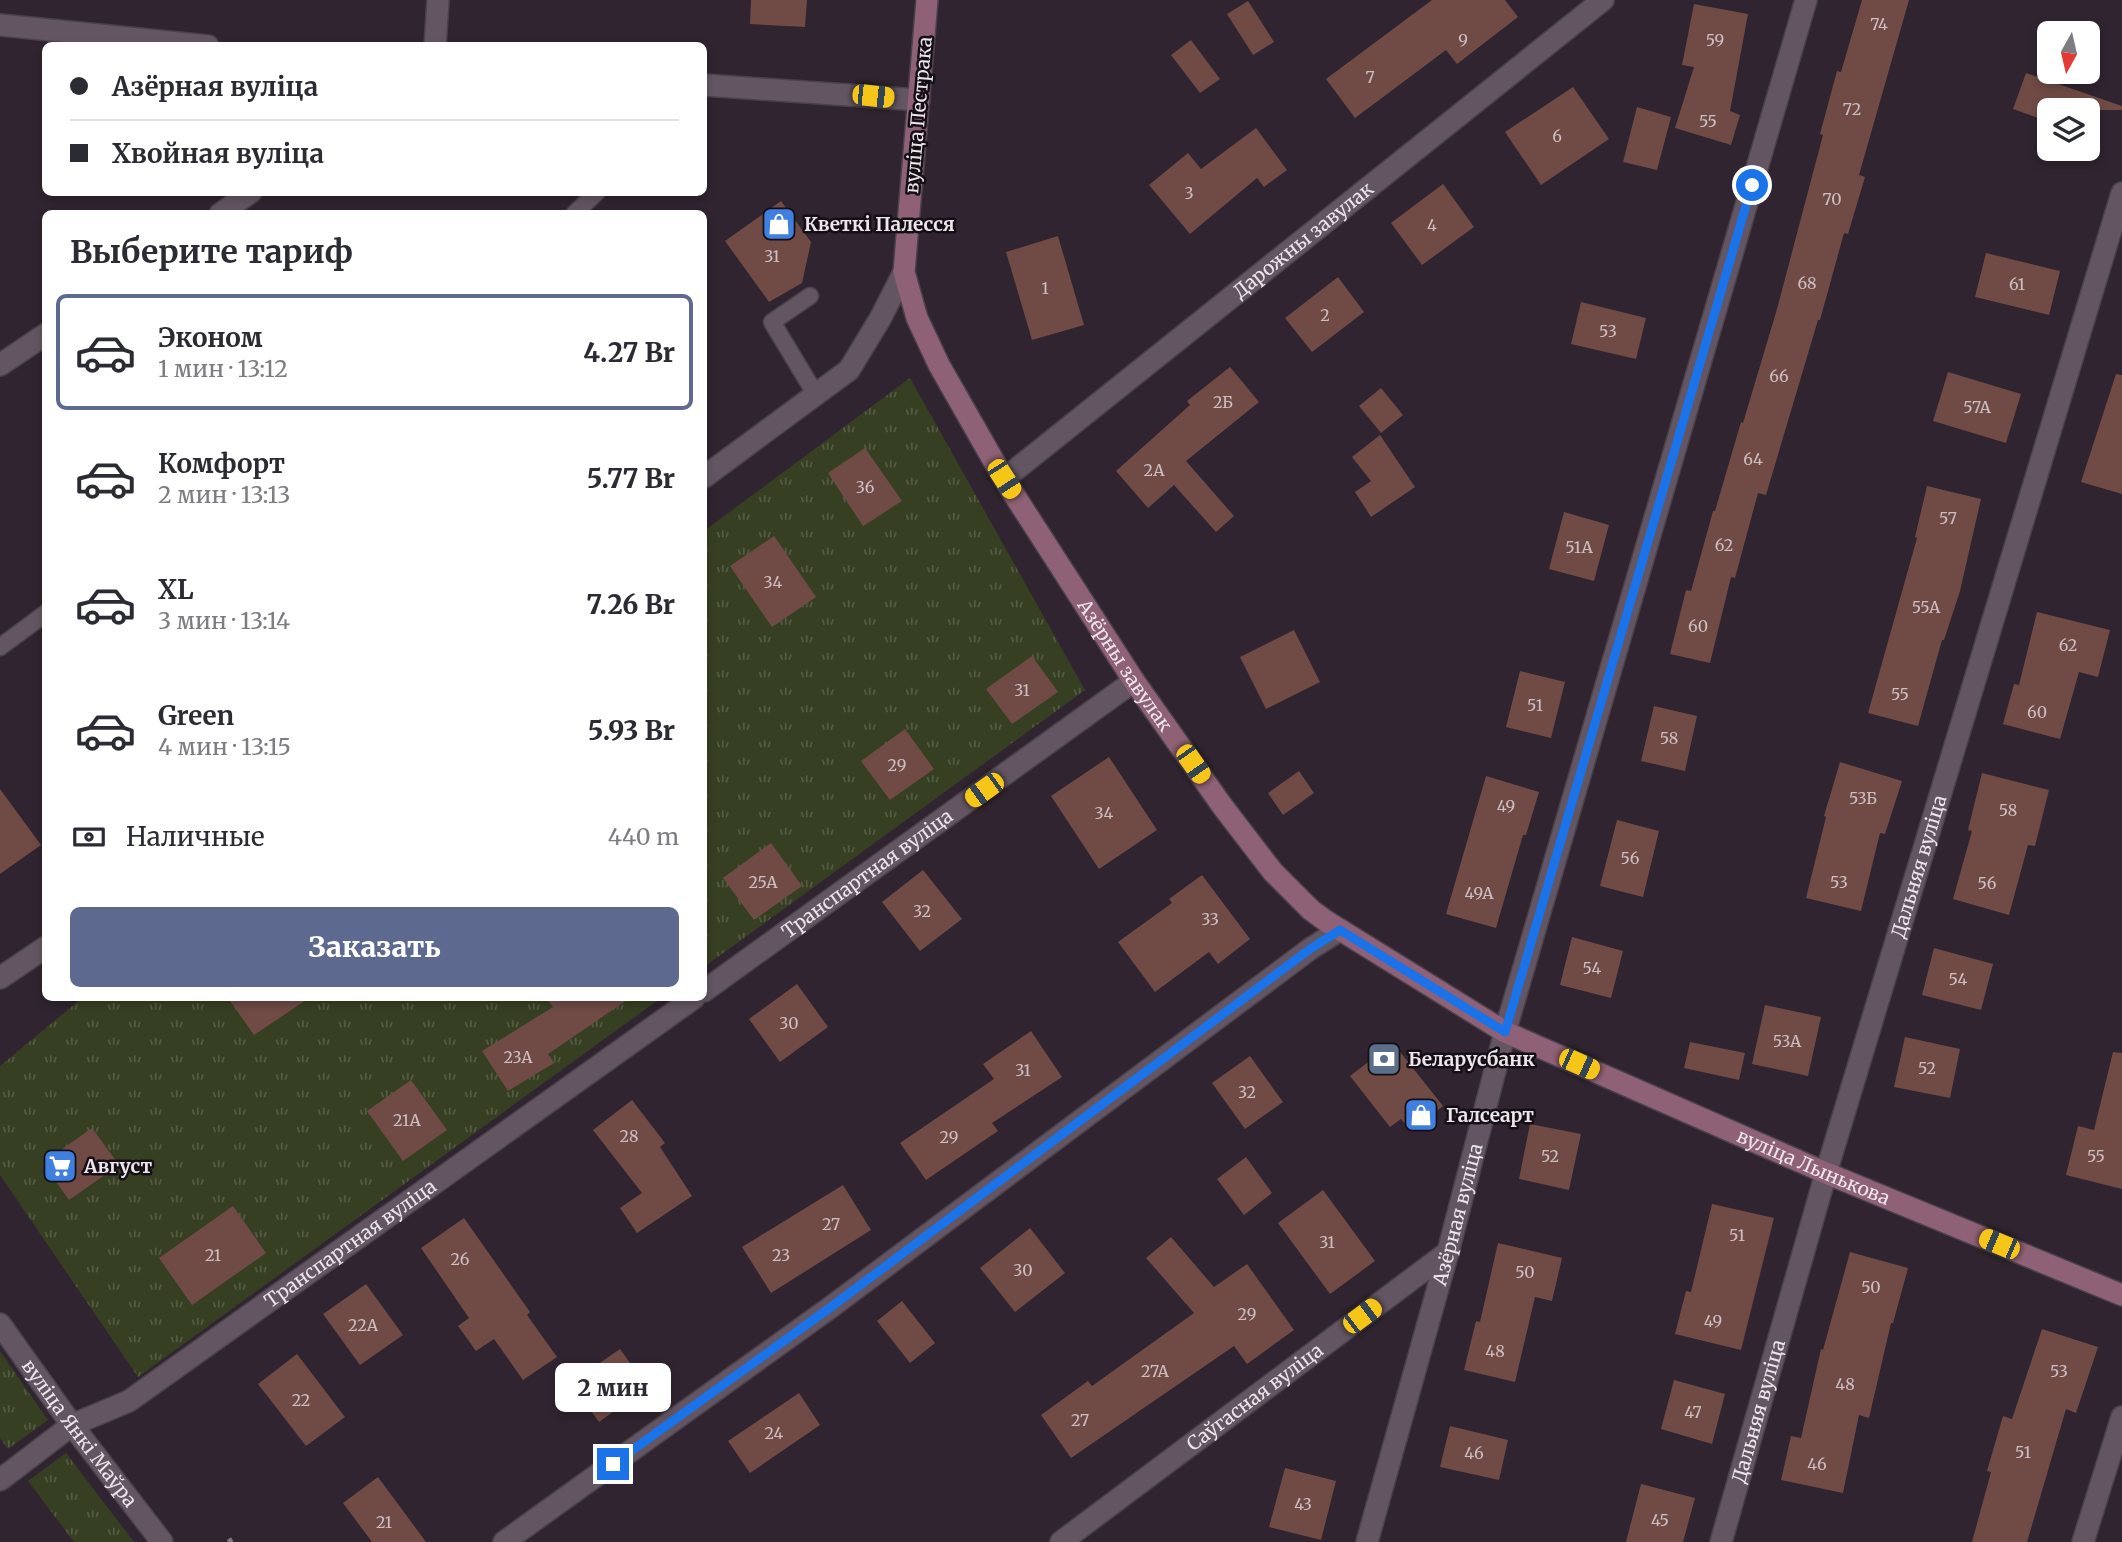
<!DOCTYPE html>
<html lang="ru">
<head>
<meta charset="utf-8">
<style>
  body { margin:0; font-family:Merriweather,serif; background:#f2f2f3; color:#2b2b33; height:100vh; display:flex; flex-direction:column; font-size:26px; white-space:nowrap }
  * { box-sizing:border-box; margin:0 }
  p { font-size:23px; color:#7c7c81 }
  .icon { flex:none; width:38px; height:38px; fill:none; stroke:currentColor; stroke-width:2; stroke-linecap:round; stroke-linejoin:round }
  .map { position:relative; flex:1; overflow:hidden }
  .drawer { position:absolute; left:42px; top:210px; width:665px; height:791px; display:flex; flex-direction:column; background:#fff; border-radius:10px; box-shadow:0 4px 10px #0003 }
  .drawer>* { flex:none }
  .hud { position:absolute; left:42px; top:42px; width:665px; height:154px; border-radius:10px; box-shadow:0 4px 10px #0003; display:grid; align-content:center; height:154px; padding:0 28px; background:#fff }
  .needle { width:46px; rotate:188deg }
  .fabs { position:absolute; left:2037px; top:21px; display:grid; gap:14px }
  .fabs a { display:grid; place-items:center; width:63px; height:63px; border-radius:10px; background:#fff; box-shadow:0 4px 10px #0003; font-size:35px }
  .end { position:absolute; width:32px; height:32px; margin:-16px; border:9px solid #1a73e8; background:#fff; box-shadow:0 0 0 4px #fff }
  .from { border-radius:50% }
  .bubble { position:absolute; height:49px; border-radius:10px; background:#fff; box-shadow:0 4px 10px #0003; font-size:23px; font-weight:800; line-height:49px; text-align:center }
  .car { position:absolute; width:21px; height:42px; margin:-21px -10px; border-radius:9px; box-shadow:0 0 5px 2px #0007; background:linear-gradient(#f5c518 24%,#345 0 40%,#f5c518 0 76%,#345 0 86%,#f5c518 0) }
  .hud b { display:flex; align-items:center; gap:24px; height:66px; font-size:26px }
  .hud b+b { border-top:2px solid #e1e1e2 }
  .hud i { width:18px; height:18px; background:#2b2b33 }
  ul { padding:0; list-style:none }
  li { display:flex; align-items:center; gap:21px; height:116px; margin:0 14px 10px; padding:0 14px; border:4px solid transparent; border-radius:10px }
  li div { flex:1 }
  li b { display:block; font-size:26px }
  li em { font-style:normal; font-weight:800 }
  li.current { border-color:#5d698e }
  li>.icon { width:63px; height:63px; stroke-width:1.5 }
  h2 { padding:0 28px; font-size:32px; line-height:84px }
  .pay { display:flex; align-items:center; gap:18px; height:77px; padding:0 28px; font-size:26px }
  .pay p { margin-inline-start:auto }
  .primary-button { display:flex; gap:14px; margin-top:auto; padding:14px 28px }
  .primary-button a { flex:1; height:80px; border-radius:10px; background:#5d698e; color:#fff; font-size:28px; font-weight:800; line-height:80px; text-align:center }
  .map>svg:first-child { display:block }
</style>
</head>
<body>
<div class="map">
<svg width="2122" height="1542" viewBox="0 0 2122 1542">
  <defs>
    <pattern id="grass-tufts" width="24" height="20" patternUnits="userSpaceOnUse" patternTransform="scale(1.75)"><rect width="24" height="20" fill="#373f23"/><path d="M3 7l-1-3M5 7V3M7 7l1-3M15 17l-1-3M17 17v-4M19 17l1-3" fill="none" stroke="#545b43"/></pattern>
  </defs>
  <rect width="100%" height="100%" fill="#2f242f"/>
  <g fill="url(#grass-tufts)">
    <polygon points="910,378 1085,690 704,967 704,531"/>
    <polygon points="82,998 661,998 138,1377 0,1175 0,1066"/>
    <polygon points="0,1351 48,1420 8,1449 0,1438"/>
    <polygon points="66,1453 134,1542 74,1542 28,1481"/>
  </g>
  <g fill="#704b46">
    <polygon points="751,0 807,0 805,27 750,24"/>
    <polygon points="1432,0 1505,0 1518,17 1457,64 1446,50 1355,118 1326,79"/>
    <polygon points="1862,0 1909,0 1859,175 1865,177 1848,234 1844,233 1820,320 1818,320 1766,495 1758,493 1735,578 1731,577 1710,663 1670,654 1686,590 1691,591 1713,511 1715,511 1741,422 1743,423 1777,309 1823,135 1820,134 1837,71 1841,72"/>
    <polygon points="1248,1 1274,42 1253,55 1227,14"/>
    <polygon points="1694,4 1748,14 1730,111 1740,115 1731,145 1675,128 1694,67 1682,65"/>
    <polygon points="1191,40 1220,79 1200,93 1171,55"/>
    <polygon points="2026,73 2122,106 2122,110 2049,110 2049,122 2013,109"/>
    <polygon points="1573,87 1609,139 1541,185 1505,132"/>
    <polygon points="1637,107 1671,117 1657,170 1623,162"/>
    <polygon points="1256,128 1287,170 1264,187 1257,178 1190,234 1149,185 1188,153 1201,169"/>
    <polygon points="1443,184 1474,227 1422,265 1391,223"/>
    <polygon points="781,201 811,242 802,283 769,302 725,241"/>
    <polygon points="1058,236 1084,325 1032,340 1006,252"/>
    <polygon points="1986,253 2060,271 2049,315 1975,297"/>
    <polygon points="1338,277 1364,312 1312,352 1285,318"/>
    <polygon points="1581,302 1646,318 1636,359 1571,344"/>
    <polygon points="1230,367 1259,402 1186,461 1234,516 1216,532 1174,485 1148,508 1116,471 1190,405 1187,401"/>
    <polygon points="1948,372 2021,394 2006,443 1933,421"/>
    <polygon points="2116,374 2122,375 2122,494 2081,482"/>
    <polygon points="1381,388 1403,415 1381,433 1359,406"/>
    <polygon points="1380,435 1415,487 1371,517 1355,492 1371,481 1352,457"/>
    <polygon points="865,448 902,501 863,526 828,473"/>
    <polygon points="1927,486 1981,499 1960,591 1944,640 1942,640 1918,726 1868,713 1917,538 1915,537"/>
    <polygon points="1564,512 1609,525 1594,581 1549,569"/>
    <polygon points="774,536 816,597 772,627 730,566"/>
    <polygon points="2037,612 2110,630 2098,677 2079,672 2060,739 2003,724 2014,684 2019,685"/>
    <polygon points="1294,630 1320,682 1266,709 1240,657"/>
    <polygon points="1032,656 1058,692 1012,724 986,689"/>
    <polygon points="1520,671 1565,682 1551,738 1506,727"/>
    <polygon points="1654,706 1697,716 1685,771 1641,761"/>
    <polygon points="905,729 934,769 890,800 861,761"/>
    <polygon points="1109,757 1157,830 1099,869 1051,796"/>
    <polygon points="1840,762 1902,781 1885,834 1880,833 1861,911 1806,898 1826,817 1824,816"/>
    <polygon points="1299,771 1314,793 1283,815 1268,793"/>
    <polygon points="1982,773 2049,790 2035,846 2028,845 2009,915 1953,899 1972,831 1968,830"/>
    <polygon points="1486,776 1539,792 1526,835 1523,835 1496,928 1446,914"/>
    <polygon points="0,789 41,845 0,874"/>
    <polygon points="1617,820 1659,831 1643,897 1600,886"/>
    <polygon points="771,843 802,886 754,920 723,878"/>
    <polygon points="923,870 962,919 920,951 882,902"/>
    <polygon points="1202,875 1250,939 1218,964 1209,952 1155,992 1118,942 1172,903 1169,899"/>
    <polygon points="1572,937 1623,951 1611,998 1560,985"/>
    <polygon points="1934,948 1993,964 1981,1010 1922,995"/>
    <polygon points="797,984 828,1027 780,1062 749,1019"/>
    <polygon points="228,998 309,998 254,1035"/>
    <polygon points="546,998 630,998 548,1054 554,1063 508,1091 482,1051 553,1007"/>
    <polygon points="1765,1005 1821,1017 1808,1076 1752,1064"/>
    <polygon points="1031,1031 1062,1077 992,1123 998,1131 926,1180 900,1143 994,1079 983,1064"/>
    <polygon points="1905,1037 1960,1049 1950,1098 1894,1087"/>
    <polygon points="1690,1042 1745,1053 1739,1080 1684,1068"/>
    <polygon points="1393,1043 1443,1106 1411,1131 1401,1119 1390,1127 1350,1076"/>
    <polygon points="2113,1052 2122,1053 2122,1189 2066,1175 2078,1126 2094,1130"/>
    <polygon points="1250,1056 1283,1102 1245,1129 1212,1083"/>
    <polygon points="411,1080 447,1130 403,1161 367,1111"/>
    <polygon points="632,1100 665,1143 660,1147 692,1196 637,1233 620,1208 642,1193 593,1130"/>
    <polygon points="1530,1124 1581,1134 1569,1190 1519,1179"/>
    <polygon points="92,1128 119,1165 69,1200 43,1163"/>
    <polygon points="1246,1157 1272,1193 1244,1215 1217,1179"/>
    <polygon points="843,1185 871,1230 771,1293 742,1247"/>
    <polygon points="1323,1190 1375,1261 1330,1294 1278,1223"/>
    <polygon points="1712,1204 1774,1218 1741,1350 1675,1334 1686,1291 1691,1292"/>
    <polygon points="233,1206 266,1253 192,1305 159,1258"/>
    <polygon points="464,1218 530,1312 527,1315 557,1357 523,1380 494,1339 476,1351 458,1326 469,1318 421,1248"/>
    <polygon points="1030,1228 1065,1273 1015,1312 980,1268"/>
    <polygon points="1171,1237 1214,1287 1247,1264 1294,1330 1247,1364 1234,1346 1071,1458 1041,1415 1088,1381 1092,1386 1194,1313 1146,1258"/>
    <polygon points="1498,1243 1562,1258 1552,1301 1535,1297 1515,1382 1464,1370 1476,1321 1480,1322"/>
    <polygon points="1850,1252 1908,1268 1893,1323 1891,1323 1869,1418 1859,1415 1843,1493 1781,1480 1791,1436 1801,1438 1821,1349 1823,1350"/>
    <polygon points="366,1284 403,1335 360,1365 323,1314"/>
    <polygon points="902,1301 935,1343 910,1363 877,1321"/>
    <polygon points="2042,1329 2098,1347 2076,1413 2066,1409 2027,1542 1972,1542 1991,1472 1987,1471 2003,1416 2012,1419"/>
    <polygon points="620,1349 647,1387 599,1422 571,1383"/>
    <polygon points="297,1354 345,1417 306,1446 258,1384"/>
    <polygon points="1674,1380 1725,1394 1712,1444 1661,1429"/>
    <polygon points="799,1393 820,1425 750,1473 728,1441"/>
    <polygon points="1450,1426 1508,1440 1499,1480 1440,1467"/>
    <polygon points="1285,1468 1336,1481 1321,1540 1269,1527"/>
    <polygon points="378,1477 426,1542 372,1542 343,1503"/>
    <polygon points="1641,1484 1695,1498 1683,1542 1626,1542"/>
  </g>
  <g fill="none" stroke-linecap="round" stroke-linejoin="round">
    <defs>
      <g id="lane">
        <polyline points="574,214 597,192"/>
        <polyline points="810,296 772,322 816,395"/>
        <polyline points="0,647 46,613"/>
      </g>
      <g id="street">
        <polyline points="0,25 208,46"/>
        <polyline points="435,46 438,0"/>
        <polyline points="704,85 919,100"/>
        <polyline points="220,214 251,192"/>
        <polyline points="0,365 46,334"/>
        <polyline points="704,477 849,370 880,319 904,272"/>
        <path id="s1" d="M1004,479L1603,0"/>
        <polyline points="0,978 46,947"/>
        <path id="s2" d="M704,991L1134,681"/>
        <path id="s3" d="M0,1324L72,1425L162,1542"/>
        <path id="s4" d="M0,1480L72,1425L129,1401L694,998"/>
        <polyline points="504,1542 831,1307 1310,949 1340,930"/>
        <path id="s5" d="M1061,1542L1448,1252"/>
        <path id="s6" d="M1367,1542L1448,1252L1505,1032L1806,0"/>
        <path id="s7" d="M1721,1542L1826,1173L2122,193"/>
        <polyline points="2083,1542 2122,1417"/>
      </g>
      <g id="secondary">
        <path id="s8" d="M927,0L904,272L917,318L939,365L1004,479L1134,681L1223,807L1273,872L1311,910L1326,921L1505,1032L1826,1173L2122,1295"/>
      </g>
    </defs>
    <use href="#lane" stroke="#4a414a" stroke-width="19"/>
    <use href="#street" stroke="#4a414a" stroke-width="24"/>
    <use href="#secondary" stroke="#4a414a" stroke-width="24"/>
    <polyline stroke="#817881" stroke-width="4.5" stroke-dasharray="5 3.5" stroke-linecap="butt" points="228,1542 234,1538"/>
    <use href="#lane" stroke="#635662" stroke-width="16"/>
    <use href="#street" stroke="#635662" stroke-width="21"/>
    <use href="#secondary" stroke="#8f6176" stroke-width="21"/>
  </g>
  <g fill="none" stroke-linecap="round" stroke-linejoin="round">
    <polyline stroke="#1a73e8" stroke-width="9" points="613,1464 831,1307 1310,949 1340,930 1505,1032 1752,185"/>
  </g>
  <defs>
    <symbol id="shop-square" viewBox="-11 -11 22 22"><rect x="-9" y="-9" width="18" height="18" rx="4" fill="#3f7fe0" stroke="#140f14"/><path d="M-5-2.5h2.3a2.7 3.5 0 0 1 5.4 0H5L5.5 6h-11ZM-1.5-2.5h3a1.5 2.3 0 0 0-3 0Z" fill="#fff"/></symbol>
    <symbol id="bank-square" viewBox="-11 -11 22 22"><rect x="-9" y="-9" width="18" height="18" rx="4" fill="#5c6f8a" stroke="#140f14"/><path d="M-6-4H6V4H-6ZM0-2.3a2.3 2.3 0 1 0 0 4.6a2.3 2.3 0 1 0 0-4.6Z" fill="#fff"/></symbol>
    <symbol id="supermarket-square" viewBox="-11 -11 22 22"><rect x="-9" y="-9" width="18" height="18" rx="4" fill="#3f7fe0" stroke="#140f14"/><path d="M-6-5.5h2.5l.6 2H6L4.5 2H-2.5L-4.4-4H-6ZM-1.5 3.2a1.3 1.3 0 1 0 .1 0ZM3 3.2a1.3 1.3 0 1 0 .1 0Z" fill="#fff"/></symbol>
  </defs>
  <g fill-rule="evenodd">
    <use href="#shop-square" x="760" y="205" width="38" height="38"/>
    <use href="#bank-square" x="1365" y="1040" width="38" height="38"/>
    <use href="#shop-square" x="1402" y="1096" width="38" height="38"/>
    <use href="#supermarket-square" x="41" y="1147" width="38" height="38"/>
  </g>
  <g text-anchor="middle" stroke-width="5" stroke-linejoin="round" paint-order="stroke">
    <g font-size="16" fill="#cdbec2">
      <text x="1879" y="30">74</text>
      <text x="1463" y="46">9</text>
      <text x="1715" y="46">59</text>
      <text x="1370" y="83">7</text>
      <text x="1852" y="115">72</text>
      <text x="1708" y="127">55</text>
      <text x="1557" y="142">6</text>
      <text x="1189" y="199">3</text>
      <text x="1832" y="205">70</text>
      <text x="1432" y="231">4</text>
      <text x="772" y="262">31</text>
      <text x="1807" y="289">68</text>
      <text x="2017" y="290">61</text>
      <text x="1045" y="294">1</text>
      <text x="1325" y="321">2</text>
      <text x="1608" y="337">53</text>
      <text x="1779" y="382">66</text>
      <text x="1223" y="408">2Б</text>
      <text x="1977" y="413">57А</text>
      <text x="1753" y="465">64</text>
      <text x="1154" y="476">2А</text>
      <text x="865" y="493">36</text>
      <text x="1948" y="524">57</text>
      <text x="1724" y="551">62</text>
      <text x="1579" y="553">51А</text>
      <text x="773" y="588">34</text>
      <text x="1926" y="613">55А</text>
      <text x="1698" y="632">60</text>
      <text x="2068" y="651">62</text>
      <text x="1022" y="696">31</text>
      <text x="1900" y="700">55</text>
      <text x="1535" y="711">51</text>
      <text x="2037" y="718">60</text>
      <text x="1669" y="744">58</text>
      <text x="897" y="771">29</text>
      <text x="1863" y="804">53Б</text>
      <text x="1506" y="812">49</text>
      <text x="2008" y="816">58</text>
      <text x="1104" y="819">34</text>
      <text x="1630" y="864">56</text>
      <text x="763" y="888">25А</text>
      <text x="1839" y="888">53</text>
      <text x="1987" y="889">56</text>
      <text x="1479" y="899">49А</text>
      <text x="922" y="917">32</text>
      <text x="1210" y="925">33</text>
      <text x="1592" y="974">54</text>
      <text x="1958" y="985">54</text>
      <text x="789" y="1029">30</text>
      <text x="1787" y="1047">53А</text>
      <text x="518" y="1063">23А</text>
      <text x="1927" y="1074">52</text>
      <text x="1023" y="1076">31</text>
      <text x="1247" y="1098">32</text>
      <text x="407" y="1126">21А</text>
      <text x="629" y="1142">28</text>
      <text x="949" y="1143">29</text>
      <text x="1550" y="1162">52</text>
      <text x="2096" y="1162">55</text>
      <text x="831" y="1230">27</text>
      <text x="1737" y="1241">51</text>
      <text x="1327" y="1248">31</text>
      <text x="213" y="1261">21</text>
      <text x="781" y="1261">23</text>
      <text x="460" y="1265">26</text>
      <text x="1023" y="1276">30</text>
      <text x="1525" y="1278">50</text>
      <text x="1871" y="1293">50</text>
      <text x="1247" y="1320">29</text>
      <text x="1713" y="1327">49</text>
      <text x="363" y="1331">22А</text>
      <text x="1495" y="1357">48</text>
      <text x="1155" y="1377">27А</text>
      <text x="2059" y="1377">53</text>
      <text x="1845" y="1390">48</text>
      <text x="301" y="1406">22</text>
      <text x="1693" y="1418">47</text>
      <text x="1080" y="1426">27</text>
      <text x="774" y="1439">24</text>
      <text x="2023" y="1458">51</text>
      <text x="1474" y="1459">46</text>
      <text x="1817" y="1470">46</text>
      <text x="1303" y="1510">43</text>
      <text x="1660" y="1526">45</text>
      <text x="384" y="1528">21</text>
    </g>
    <g font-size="19" fill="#ece5ec" stroke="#140f14">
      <text transform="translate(918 115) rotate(-85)" y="7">вуліца Пестрака</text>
      <text dy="7" stroke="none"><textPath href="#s1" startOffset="383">Дарожны завулак</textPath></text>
      <text dy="7" stroke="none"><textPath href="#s8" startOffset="726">Азёрны завулак</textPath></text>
      <text dy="7" stroke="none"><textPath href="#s7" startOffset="704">Дальняя вуліца</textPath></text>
      <text dy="7" stroke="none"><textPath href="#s2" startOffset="201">Транспартная вуліца</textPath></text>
      <text dy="7" stroke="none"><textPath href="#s8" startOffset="1600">вуліца Лынькова</textPath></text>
      <text dy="7" stroke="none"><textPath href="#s6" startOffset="340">Азёрная вуліца</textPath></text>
      <text dy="7" stroke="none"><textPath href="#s4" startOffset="424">Транспартная вуліца</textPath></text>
      <text dy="7" stroke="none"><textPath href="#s5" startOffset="242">Саўгасная вуліца</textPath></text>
      <text dy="7" stroke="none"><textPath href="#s7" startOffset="136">Дальняя вуліца</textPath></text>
      <text dy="7" stroke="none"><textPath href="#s3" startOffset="135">вуліца Янкі Маўра</textPath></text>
    </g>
    <g font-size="19" font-weight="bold" fill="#ece5ec" stroke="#140f14" text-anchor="start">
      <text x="804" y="231">Кветкі Палесся</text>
      <text x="1408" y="1066">Беларусбанк</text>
      <text x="1446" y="1122">Галсеарт</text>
      <text x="84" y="1173">Август</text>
    </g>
  </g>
</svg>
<div class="fabs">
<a><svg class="needle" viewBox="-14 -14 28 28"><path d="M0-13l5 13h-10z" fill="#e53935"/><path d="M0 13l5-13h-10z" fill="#7c7c81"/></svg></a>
<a><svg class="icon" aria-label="layers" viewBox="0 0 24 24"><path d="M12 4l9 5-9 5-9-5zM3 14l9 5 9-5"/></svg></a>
</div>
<i class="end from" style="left:1752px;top:185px"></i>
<i class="end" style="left:613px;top:1464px"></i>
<div class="bubble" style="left:555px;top:1363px;width:116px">2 мин</div>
<i class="car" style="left:873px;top:96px;rotate:96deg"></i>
<i class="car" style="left:1004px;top:479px;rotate:147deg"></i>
<i class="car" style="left:1193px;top:764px;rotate:145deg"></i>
<i class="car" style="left:984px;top:790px;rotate:234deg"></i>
<i class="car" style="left:1579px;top:1064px;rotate:114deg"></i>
<i class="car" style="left:1999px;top:1244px;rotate:293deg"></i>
<i class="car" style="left:1362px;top:1316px;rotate:53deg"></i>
<div class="hud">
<b><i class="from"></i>Азёрная вуліца</b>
<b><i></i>Хвойная вуліца</b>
</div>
<section class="drawer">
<h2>Выберите тариф</h2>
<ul>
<li class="current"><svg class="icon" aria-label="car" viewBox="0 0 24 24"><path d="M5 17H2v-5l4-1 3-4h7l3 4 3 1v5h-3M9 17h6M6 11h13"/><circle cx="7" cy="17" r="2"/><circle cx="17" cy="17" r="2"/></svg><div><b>Эконом</b><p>1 мин · 13:12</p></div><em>4.27 Br</em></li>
<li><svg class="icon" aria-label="car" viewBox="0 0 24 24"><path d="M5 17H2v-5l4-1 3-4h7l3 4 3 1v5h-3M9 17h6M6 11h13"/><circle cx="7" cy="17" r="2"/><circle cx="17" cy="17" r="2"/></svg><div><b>Комфорт</b><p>2 мин · 13:13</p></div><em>5.77 Br</em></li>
<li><svg class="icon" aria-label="car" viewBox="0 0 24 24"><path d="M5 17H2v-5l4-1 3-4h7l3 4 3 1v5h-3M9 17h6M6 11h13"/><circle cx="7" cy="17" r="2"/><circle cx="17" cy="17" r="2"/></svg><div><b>XL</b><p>3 мин · 13:14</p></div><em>7.26 Br</em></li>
<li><svg class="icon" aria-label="car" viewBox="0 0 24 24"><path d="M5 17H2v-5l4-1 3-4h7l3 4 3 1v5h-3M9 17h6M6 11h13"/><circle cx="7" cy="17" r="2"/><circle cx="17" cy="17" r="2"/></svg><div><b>Green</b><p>4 мин · 13:15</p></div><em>5.93 Br</em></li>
</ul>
<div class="pay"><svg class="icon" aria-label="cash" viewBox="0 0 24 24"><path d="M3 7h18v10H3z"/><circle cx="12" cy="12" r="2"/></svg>Наличные<p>440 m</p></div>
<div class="primary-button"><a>Заказать</a></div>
</section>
</div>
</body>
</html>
